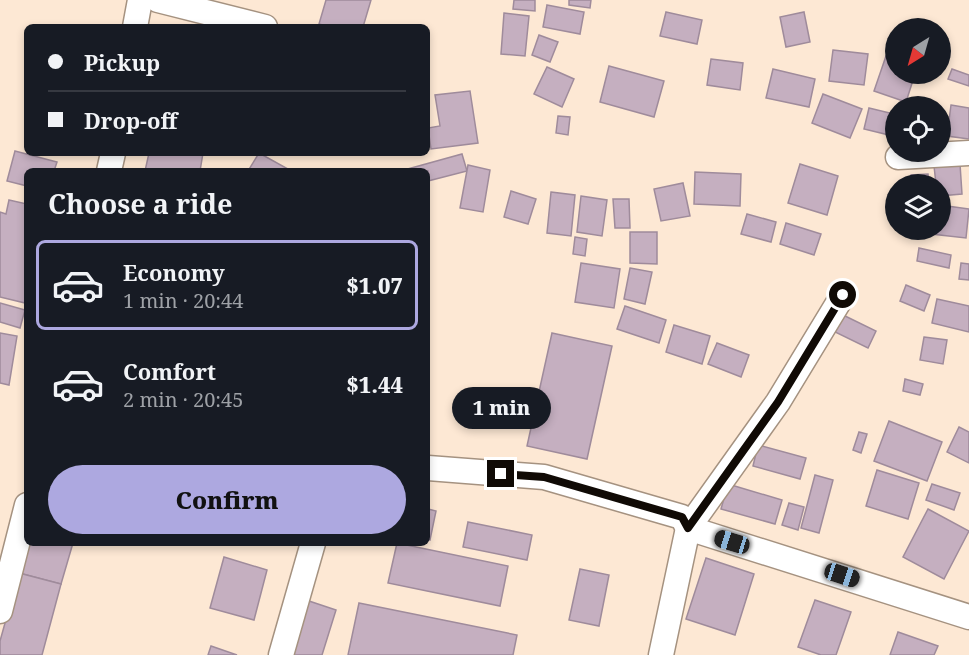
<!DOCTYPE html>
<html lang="en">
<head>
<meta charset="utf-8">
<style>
  body { margin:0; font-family:"Noto Serif",serif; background:#20242c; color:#f1f3f6; height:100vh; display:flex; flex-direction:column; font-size:22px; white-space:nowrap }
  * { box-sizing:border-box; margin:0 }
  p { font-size:20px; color:#9ea1a6 }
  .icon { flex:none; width:33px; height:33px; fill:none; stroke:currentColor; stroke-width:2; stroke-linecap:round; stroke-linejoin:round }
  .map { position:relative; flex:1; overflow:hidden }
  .drawer { position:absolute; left:24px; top:168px; width:406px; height:378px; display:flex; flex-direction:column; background:#171b24; border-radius:9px; box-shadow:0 3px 9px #0003 }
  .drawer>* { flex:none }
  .top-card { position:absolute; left:24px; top:24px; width:406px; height:132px; border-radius:9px; box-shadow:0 3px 9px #0003; display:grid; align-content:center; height:132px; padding:0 24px; background:#171b24 }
  .needle { width:39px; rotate:217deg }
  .fabs { position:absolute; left:885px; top:18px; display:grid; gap:12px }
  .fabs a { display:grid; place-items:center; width:66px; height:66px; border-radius:50%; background:#171b24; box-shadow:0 3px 9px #0003; font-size:30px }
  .end { position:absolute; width:27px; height:27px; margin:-14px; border:8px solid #100a05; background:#fff; box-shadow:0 0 0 3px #fff }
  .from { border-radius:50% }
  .bubble { position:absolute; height:42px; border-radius:21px; background:#171b24; box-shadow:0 3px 9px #0003; font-size:20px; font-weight:800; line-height:42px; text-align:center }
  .car { position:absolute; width:18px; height:36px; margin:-18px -9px; border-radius:8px; box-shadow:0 0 4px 2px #0007; background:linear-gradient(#222 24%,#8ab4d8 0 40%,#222 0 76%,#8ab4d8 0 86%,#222 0) }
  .top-card b { display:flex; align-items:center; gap:21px; height:57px; font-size:22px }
  .top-card b+b { border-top:2px solid #363941 }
  .top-card i { width:15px; height:15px; background:#f1f3f6 }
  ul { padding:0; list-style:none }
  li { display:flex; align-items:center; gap:18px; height:90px; margin:0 12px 9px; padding:0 12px; border:3px solid transparent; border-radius:9px }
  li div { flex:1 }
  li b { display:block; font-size:22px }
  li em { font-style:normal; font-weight:800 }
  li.current { border-color:#ada8e0 }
  li>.icon { width:54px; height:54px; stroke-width:1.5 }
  h2 { padding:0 24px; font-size:27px; line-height:72px }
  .action { display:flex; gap:12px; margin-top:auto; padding:12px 24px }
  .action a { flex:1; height:69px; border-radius:36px; background:#ada8e0; color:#111; font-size:24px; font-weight:800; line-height:69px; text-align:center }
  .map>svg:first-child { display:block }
</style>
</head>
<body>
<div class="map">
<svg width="969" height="655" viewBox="0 0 969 655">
  <rect width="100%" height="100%" fill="#fde8d4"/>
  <g fill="#c5afc0" stroke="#9f8b9b" stroke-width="1.5">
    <polygon points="326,0 371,0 363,27 330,27 319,24"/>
    <polygon points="514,0 535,0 535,11 513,9"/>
    <polygon points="569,0 591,0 590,8 569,5"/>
    <polygon points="547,5 584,12 580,34 543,27"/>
    <polygon points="666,12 702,20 697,44 660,36"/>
    <polygon points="804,12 810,42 786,47 780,17"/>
    <polygon points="504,13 529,16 525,56 501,54"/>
    <polygon points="539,35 558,42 550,62 532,55"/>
    <polygon points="833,50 868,54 864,85 829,81"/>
    <polygon points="886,56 896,59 896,74 915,74 906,102 874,91"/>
    <polygon points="711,59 743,63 740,90 707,85"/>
    <polygon points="609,66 664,81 654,117 600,102"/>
    <polygon points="547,67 574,79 562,107 534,94"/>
    <polygon points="773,69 815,79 809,107 766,98"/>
    <polygon points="952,69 969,75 969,86 948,79"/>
    <polygon points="470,91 478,143 431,149 428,128 440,126 435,95"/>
    <polygon points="823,94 862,109 850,138 812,123"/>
    <polygon points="951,105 969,108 969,139 947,136"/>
    <polygon points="869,108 894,114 889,135 864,129"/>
    <polygon points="558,116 570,117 568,135 556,133"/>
    <polygon points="15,151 57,162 54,171 27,171 27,186 7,181"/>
    <polygon points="149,153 203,153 200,171 145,171"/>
    <polygon points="259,153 288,169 287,171 248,171"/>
    <polygon points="462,154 467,171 428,181 428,171 404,170"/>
    <polygon points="800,164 838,176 827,215 788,203"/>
    <polygon points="960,164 962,194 940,196 940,184 936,184 934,166"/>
    <polygon points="468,165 490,170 483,212 460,208"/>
    <polygon points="695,172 741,174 740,206 694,204"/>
    <polygon points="928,174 929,184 911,184 911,175"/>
    <polygon points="683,183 690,216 661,221 654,189"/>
    <polygon points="511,191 536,199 528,224 504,217"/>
    <polygon points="551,192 575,195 571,236 547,233"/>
    <polygon points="581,196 607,200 602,236 577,232"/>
    <polygon points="613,199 629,199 630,228 615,228"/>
    <polygon points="9,200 27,204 25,303 0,297 0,212 6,214"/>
    <polygon points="940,205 969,209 966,238 922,233 922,230 940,230"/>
    <polygon points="747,214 776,222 771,242 741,234"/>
    <polygon points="786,223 821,234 814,255 780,244"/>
    <polygon points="630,232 657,232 657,264 630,263"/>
    <polygon points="575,237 587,239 585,256 573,254"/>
    <polygon points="919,248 951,255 949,268 917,261"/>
    <polygon points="581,263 620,269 614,308 575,302"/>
    <polygon points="961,263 969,264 969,280 959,279"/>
    <polygon points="630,268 652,272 645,304 624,299"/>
    <polygon points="906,285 930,295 924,311 900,301"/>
    <polygon points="937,299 969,306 969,332 932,323"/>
    <polygon points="0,303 25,310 20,328 0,322"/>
    <polygon points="625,306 666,320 659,343 617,329"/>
    <polygon points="841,314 876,331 868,348 833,331"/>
    <polygon points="674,325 710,336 702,364 666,352"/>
    <polygon points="0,333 17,336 9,385 0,383"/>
    <polygon points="552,333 612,346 587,459 527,446"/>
    <polygon points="924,337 947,340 943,364 920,360"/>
    <polygon points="717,343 749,355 741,377 708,364"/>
    <polygon points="905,379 923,384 920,395 903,391"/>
    <polygon points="889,421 942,442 927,481 874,461"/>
    <polygon points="959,427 969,432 969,463 947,452"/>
    <polygon points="859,432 867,434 861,453 853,450"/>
    <polygon points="758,445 806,458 800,479 753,466"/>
    <polygon points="877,470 919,483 908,519 866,506"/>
    <polygon points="815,475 833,480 819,533 801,528"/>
    <polygon points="728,484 782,500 775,524 721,509"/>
    <polygon points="932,484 960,493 954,510 926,500"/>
    <polygon points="789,503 804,507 798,530 782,525"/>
    <polygon points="428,509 436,511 430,540 428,539"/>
    <polygon points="928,509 969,531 944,579 903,557"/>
    <polygon points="468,522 532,535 527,560 463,547"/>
    <polygon points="27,543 73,543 61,584 19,573"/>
    <polygon points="397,543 508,566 500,606 388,583"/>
    <polygon points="224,557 267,570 254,620 210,608"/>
    <polygon points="706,558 754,574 735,635 686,619"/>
    <polygon points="580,569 609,575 599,626 569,620"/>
    <polygon points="19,573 61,584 42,655 0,655 0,641"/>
    <polygon points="815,600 851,612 836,655 821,655 798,647"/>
    <polygon points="309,601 336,610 322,655 293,655"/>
    <polygon points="359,603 517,635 513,655 348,655"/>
    <polygon points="898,632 938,646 934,655 890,655"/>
    <polygon points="211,646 237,655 208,655"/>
  </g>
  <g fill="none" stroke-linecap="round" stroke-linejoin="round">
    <defs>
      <g id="minor">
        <polyline points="158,0 265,27"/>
        <polyline points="135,27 140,0"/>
        <polyline points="898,157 969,153"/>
        <polyline points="109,171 113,153"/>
        <polyline points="428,468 544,477 682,517 688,528 969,617"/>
        <polyline points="0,611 27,505"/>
        <polyline points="281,655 313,543"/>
        <polyline points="661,655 688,528 778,402 843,295"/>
      </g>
    </defs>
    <use href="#minor" stroke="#a59280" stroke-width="27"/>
    <use href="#minor" stroke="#fff" stroke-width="24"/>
  </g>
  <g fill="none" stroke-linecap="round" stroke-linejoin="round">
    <polyline stroke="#100a05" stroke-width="8" points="501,474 544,477 682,517 688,528 778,402 843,295"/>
  </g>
</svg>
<div class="fabs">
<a><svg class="needle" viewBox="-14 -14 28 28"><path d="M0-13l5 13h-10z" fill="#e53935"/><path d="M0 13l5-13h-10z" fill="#9ea1a6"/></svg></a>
<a><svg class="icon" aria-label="locate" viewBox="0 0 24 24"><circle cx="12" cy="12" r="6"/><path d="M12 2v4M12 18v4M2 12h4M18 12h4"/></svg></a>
<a><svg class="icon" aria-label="layers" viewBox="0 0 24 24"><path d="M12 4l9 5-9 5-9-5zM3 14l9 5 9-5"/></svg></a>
</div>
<i class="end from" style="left:843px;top:295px"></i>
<i class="end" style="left:501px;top:474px"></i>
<div class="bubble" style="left:452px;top:387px;width:99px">1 min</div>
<i class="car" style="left:732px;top:542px;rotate:287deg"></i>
<i class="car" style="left:842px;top:575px;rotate:108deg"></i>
<div class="top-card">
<b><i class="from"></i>Pickup</b>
<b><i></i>Drop-off</b>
</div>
<section class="drawer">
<h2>Choose a ride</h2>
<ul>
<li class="current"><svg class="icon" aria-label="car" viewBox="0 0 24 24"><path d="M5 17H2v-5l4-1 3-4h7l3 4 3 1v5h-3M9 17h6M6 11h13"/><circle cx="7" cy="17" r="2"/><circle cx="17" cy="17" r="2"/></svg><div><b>Economy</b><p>1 min · 20:44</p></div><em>$1.07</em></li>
<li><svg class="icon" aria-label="car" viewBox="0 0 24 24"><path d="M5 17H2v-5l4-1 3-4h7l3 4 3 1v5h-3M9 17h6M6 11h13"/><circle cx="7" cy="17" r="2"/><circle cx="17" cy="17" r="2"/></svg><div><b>Comfort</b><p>2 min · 20:45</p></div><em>$1.44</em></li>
</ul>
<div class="action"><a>Confirm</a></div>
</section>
</div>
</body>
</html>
